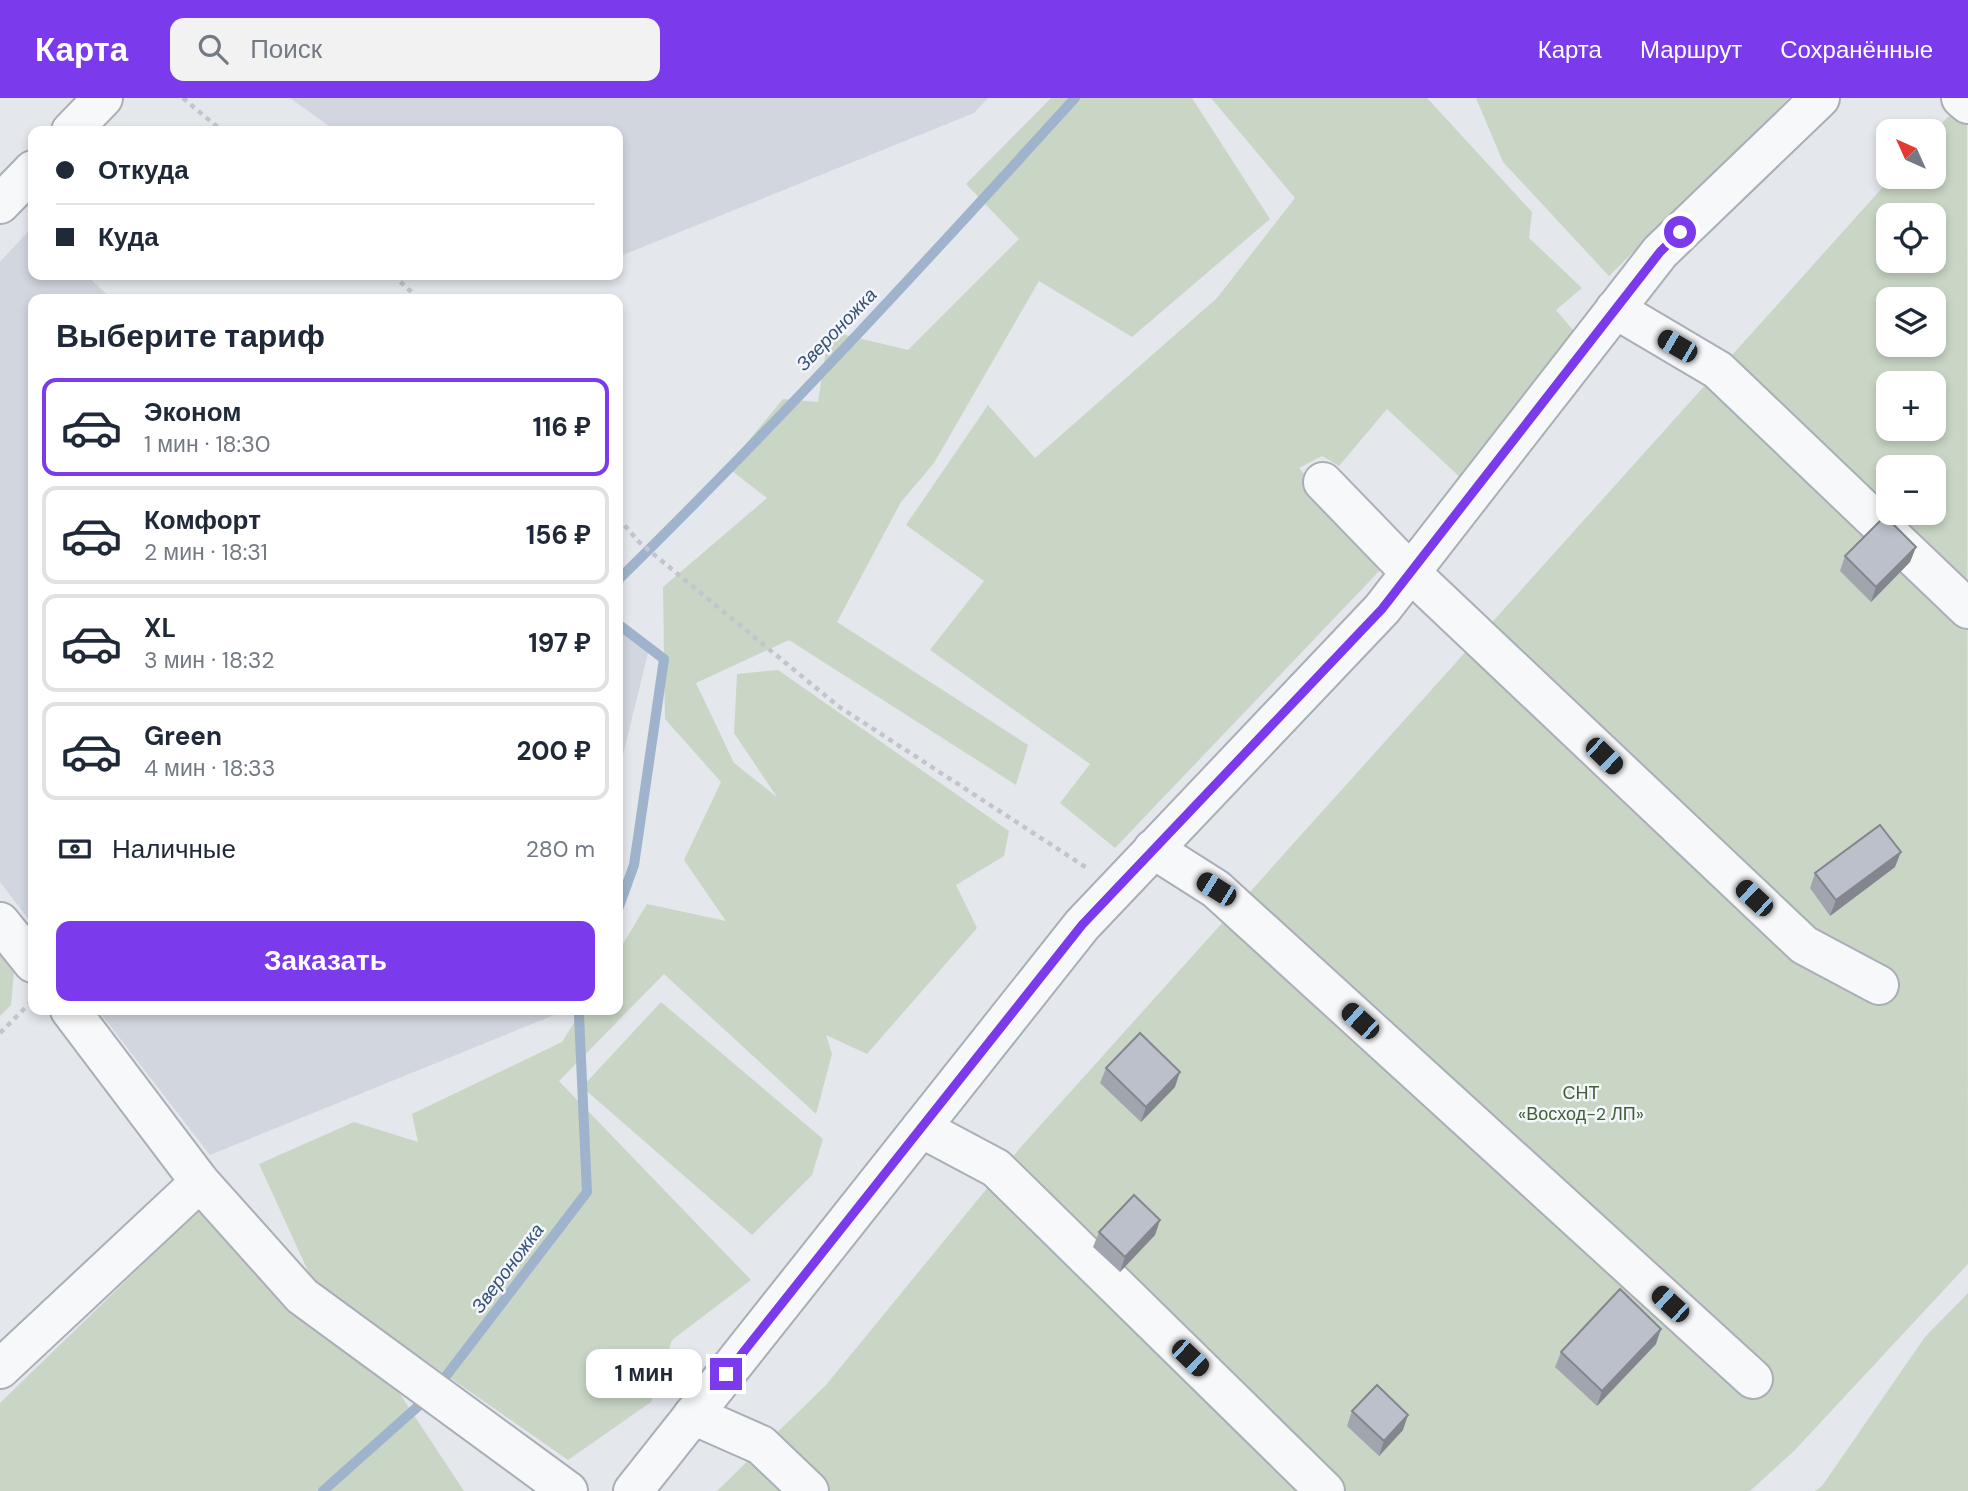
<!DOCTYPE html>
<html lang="ru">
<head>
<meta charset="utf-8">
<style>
  body { margin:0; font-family:"DM Sans",sans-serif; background:#f2f2f3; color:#1f2937; height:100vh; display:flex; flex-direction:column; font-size:26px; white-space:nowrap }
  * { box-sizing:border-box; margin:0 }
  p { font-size:23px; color:#747a83 }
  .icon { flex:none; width:38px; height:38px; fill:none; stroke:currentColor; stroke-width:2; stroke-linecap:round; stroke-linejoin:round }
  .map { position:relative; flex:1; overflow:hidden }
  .drawer { position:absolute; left:28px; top:196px; width:595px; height:721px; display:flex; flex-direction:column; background:#fff; border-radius:14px; box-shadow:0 4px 10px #0003 }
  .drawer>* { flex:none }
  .hud { position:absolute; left:28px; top:28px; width:595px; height:154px; border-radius:14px; box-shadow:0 4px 10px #0003; display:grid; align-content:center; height:154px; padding:0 28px; background:#fff }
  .needle { width:46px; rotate:315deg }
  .tools { position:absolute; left:1876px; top:21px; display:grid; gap:14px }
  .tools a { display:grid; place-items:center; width:70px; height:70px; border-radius:14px; background:#fff; box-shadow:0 4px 10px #0003; font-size:35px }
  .end { position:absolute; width:32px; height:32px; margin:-16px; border:9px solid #7c3aed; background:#fff; box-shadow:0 0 0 4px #fff }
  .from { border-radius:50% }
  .bubble { position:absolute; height:49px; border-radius:14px; background:#fff; box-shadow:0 4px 10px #0003; font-size:23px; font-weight:700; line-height:49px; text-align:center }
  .car { position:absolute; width:21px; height:42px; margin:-21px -10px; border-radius:9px; box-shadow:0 0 5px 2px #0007; background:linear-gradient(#222 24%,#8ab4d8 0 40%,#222 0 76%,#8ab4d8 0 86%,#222 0) }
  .hud b { display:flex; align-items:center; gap:24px; height:66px; font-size:26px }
  .hud b+b { border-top:2px solid #e0e1e3 }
  .hud i { width:18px; height:18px; background:#1f2937 }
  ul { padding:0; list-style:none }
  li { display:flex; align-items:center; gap:21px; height:98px; margin:0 14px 10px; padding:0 14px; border:4px solid #e0e1e3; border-radius:14px }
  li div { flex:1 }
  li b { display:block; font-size:26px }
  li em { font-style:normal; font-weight:700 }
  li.current { border-color:#7c3aed }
  li>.icon { width:63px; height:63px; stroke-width:1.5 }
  h2 { padding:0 28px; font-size:32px; line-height:84px }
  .pay { display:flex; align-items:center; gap:18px; height:77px; padding:0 28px; font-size:26px }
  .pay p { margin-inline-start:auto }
  .action { display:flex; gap:14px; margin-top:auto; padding:14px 28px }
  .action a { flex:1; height:80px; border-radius:14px; background:#7c3aed; color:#fff; font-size:28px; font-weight:700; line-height:80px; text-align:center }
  header { display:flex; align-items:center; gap:42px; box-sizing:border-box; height:98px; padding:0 35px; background:#7c3aed; color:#fff }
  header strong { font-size:33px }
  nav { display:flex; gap:38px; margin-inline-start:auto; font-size:24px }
  .search { width:490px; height:63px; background:#f2f2f3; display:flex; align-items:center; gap:18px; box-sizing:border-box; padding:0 24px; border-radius:14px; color:#747a83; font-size:26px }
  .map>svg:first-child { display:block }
</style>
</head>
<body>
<header>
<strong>Карта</strong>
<div class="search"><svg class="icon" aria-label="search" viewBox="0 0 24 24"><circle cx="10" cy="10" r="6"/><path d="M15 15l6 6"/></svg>Поиск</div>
<nav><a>Карта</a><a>Маршрут</a><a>Сохранённые</a></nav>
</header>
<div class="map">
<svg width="1968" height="1393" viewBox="0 0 1968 1393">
  <rect width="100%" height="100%" fill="#e4e7ec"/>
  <g fill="#d2d6de">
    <polygon points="290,0 988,0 974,15 618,159 618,33 336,33"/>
    <polygon points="33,128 33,177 86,177 112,201 33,201 33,827 0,784 0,164"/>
    <polygon points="618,529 648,555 618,677"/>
    <polygon points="98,912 560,912 559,915 210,1057"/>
  </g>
  <g fill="#c9d6c5" fill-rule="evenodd">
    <polygon points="1051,0 1192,0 1270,121 1132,239 1039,183 934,365 901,404 837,524 1028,647 1016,687 789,542 696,585 734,665 777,699 734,635 737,576 778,572 1009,733 1004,758 956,787 977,830 867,956 826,937 832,956 816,1016 664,876 559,983 751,1182 672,1242 651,1304 568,1362 313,1184 259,1066 354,1024 418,1044 412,1016 562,944 582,912 618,912 618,854 647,806 726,823 684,762 721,684 665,621 663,489 767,400 727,369 783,301 818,304 829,233 908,252 1019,141 966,86"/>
    <polygon points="1211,0 1427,0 1532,114 1529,140 1582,190 1556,212 1579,239 1463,382 1387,311 1339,368 1322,358 1299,370 1383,469 1115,750 1060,705 1090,666 930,552 984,483 906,427 988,307 1035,360 1217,200 1295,100"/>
    <polygon points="1476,0 1789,0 1609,178 1503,64"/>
    <path d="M1967,0L1968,1166L1794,1353L1750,1393H717L826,1287L1020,1050L1892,79H1934V33ZM1888,117H1934V163H1888ZM1888,201H1934V247H1888ZM1888,285H1934V331H1888ZM1888,369H1934V415H1888Z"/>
    <polygon points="0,855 14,873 11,907 0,918"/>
    <polygon points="661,904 823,1041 812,1077 752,1137 582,989"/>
    <polygon points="202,1109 392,1284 464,1393 0,1393 0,1305"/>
    <polygon points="1968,1195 1968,1393 1815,1393 1822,1388 1925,1239"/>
  </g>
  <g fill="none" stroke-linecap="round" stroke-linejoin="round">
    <g stroke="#9fb4cc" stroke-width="10">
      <path d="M618,482C776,327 926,164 1075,0"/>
      <polyline points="618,526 664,561 634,767 618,811"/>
      <polyline points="323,1393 433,1295 587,1094 579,917 581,912"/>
    </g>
    <defs>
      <g id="minor">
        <polyline points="1961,0 1968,6"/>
        <polyline points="71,33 103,0"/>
        <polyline points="0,106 33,72"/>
        <polyline points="1615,211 1718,272 1968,511"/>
        <polyline points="1323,384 1410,474 1804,847 1879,887"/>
        <polyline points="1153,751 1216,791 1753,1281"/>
        <polyline points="0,824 33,865"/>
        <polyline points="70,912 200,1084 302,1198 568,1393"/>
        <polyline points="921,1030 996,1070 1325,1393"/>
        <polyline points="0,1271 200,1084"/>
        <polyline points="693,1317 761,1347 809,1393"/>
        <polyline points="633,1393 1082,827 1382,511 1660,154 1820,0"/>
      </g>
    </defs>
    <use href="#minor" stroke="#a9aeb7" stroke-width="42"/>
    <g stroke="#c2c5cb" stroke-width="4.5" stroke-dasharray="5 5" stroke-linecap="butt">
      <polyline points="183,0 222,33"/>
      <polyline points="393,177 419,201"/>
      <polyline points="618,420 640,445 838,608 1087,770"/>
      <polyline points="0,935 33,902"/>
    </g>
    <use href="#minor" stroke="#f7f8fa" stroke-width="38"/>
  </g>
  <g fill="#a1a5ae">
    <polygon points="1916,449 1910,464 1871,504 1840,473 1845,458"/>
    <polygon points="1895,769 1830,818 1810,790 1815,775"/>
    <polygon points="1106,970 1175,989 1141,1024 1100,985"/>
    <polygon points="1160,1122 1155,1137 1120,1174 1093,1149 1099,1134"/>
    <polygon points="1656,1246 1597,1308 1555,1269 1561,1254"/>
    <polygon points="1352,1313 1403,1332 1379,1358 1347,1328"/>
  </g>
  <g fill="#83868d">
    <polygon points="1916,449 1910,464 1871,504 1876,489"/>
    <polygon points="1901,754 1895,769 1830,818 1836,802"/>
    <polygon points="1180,974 1175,989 1141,1024 1146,1009"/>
    <polygon points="1160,1122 1155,1137 1120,1174 1125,1159"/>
    <polygon points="1661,1231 1656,1246 1597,1308 1602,1293"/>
    <polygon points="1408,1317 1403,1332 1379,1358 1384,1343"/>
  </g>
  <g fill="#bbc0ca" stroke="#83868d" stroke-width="2">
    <polygon points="1885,418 1916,449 1876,489 1845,458"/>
    <polygon points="1880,727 1901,754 1836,802 1815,775"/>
    <polygon points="1140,935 1180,974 1146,1009 1106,970"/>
    <polygon points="1134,1097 1160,1122 1125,1159 1099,1134"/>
    <polygon points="1620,1191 1661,1231 1602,1293 1561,1254"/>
    <polygon points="1377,1287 1408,1317 1384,1343 1352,1313"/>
  </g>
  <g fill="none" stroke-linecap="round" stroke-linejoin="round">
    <polyline stroke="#7c3aed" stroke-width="9" points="726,1276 1082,827 1382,511 1660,154 1680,134"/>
  </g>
  <g text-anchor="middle" stroke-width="5" stroke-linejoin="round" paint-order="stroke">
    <g font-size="18" fill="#3f6138" stroke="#f4f6f9">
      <text x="1581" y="1001">СНТ<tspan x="1581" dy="21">«Восход-2 ЛП»</tspan></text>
    </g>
    <g font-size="19" font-style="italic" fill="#34527a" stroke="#f4f6f9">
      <text transform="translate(836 231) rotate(-46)" y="7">Звероножка</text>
      <text transform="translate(507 1170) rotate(-53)" y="7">Звероножка</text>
    </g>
  </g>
</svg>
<div class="tools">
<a><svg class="needle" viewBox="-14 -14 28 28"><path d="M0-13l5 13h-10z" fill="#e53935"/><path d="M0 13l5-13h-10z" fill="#747a83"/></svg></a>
<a><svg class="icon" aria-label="locate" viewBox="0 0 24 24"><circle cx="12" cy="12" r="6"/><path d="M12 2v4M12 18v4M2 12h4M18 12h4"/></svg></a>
<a><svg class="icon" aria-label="layers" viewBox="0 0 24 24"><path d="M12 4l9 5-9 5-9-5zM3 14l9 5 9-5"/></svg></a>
<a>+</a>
<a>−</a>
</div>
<i class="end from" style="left:1680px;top:134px"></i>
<i class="end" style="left:726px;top:1276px"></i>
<div class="bubble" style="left:586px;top:1251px;width:116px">1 мин</div>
<i class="car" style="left:1677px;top:248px;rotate:300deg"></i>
<i class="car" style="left:1604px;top:658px;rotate:134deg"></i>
<i class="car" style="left:1216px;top:791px;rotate:302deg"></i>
<i class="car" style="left:1754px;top:800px;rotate:313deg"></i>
<i class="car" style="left:1360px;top:923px;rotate:312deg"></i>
<i class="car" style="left:1670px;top:1206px;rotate:312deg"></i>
<i class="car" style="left:1190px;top:1260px;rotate:134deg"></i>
<div class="hud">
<b><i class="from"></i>Откуда</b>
<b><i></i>Куда</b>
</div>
<section class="drawer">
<h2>Выберите тариф</h2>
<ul>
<li class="current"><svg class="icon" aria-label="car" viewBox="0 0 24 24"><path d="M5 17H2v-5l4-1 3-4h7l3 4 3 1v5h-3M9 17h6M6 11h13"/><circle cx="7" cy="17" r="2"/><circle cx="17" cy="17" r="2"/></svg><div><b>Эконом</b><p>1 мин · 18:30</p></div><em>116 ₽</em></li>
<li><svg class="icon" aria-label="car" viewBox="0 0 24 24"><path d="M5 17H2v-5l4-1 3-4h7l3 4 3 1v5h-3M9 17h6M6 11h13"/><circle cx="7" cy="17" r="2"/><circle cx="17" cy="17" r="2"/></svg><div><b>Комфорт</b><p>2 мин · 18:31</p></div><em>156 ₽</em></li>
<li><svg class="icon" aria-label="car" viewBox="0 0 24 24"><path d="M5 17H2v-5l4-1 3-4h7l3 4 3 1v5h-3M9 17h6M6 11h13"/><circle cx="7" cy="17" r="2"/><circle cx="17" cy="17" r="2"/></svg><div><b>XL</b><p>3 мин · 18:32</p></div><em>197 ₽</em></li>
<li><svg class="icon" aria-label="car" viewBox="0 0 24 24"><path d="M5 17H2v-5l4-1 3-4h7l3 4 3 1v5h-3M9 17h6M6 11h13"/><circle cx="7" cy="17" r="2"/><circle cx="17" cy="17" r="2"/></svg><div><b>Green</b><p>4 мин · 18:33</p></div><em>200 ₽</em></li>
</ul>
<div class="pay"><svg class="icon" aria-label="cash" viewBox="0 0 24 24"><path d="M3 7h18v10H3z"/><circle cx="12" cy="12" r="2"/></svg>Наличные<p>280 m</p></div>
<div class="action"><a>Заказать</a></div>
</section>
</div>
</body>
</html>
